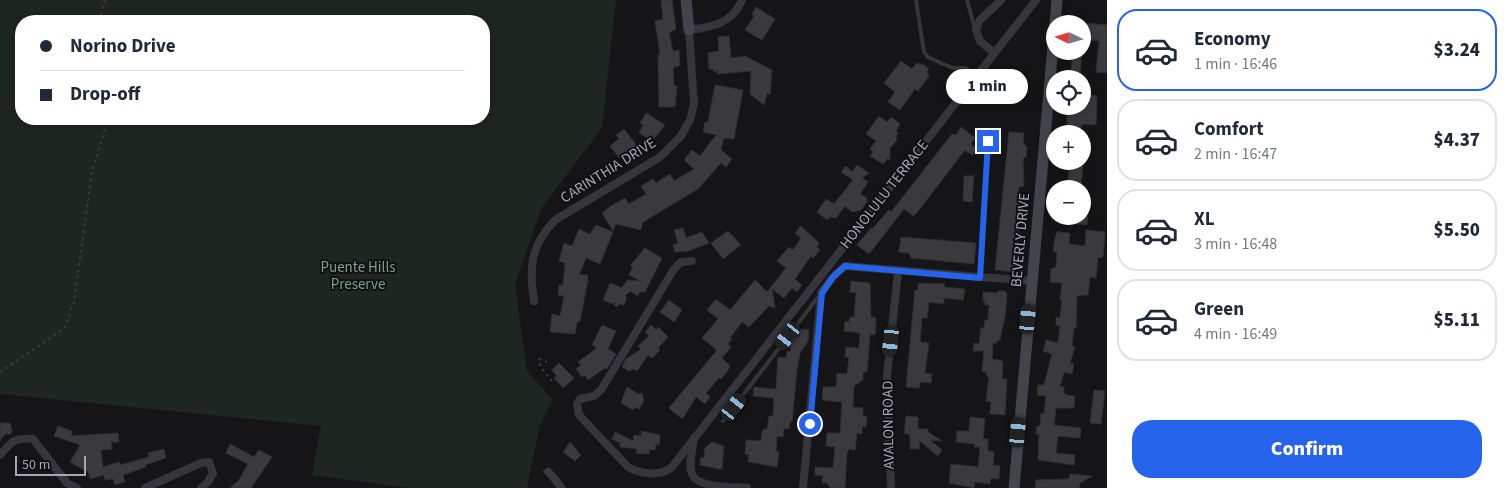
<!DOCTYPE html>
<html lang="en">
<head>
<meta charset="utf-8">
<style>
  body { margin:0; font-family:"Source Sans 3",sans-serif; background:#f2f2f3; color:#1f2937; height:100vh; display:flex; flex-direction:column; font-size:19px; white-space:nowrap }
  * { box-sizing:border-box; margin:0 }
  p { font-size:16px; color:#747a83 }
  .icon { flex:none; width:28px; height:28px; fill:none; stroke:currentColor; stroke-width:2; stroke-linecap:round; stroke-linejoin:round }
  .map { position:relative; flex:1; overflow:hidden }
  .sheet { display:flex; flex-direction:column; background:#fff; width:400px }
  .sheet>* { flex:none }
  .hud { position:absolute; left:15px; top:15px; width:475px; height:110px; border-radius:20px; box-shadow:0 2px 12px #0003; display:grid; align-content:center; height:110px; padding:0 25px; background:#fff }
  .needle { width:32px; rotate:275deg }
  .fabs { position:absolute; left:1046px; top:15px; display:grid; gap:10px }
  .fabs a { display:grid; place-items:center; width:45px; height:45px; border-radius:50%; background:#fff; box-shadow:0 2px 12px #0003; font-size:25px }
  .scale { position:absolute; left:15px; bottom:12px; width:71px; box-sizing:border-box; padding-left:5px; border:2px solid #a5a6b7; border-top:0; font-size:14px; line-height:18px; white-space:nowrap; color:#a5a6b7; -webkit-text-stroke:4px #100f11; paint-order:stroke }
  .end { position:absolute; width:22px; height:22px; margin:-11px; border:6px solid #2563eb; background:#fff; box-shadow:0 0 0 2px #fff }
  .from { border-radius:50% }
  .bubble { position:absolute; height:35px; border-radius:18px; background:#fff; box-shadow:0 2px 12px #0003; font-size:16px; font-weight:800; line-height:35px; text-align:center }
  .car { position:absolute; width:15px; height:30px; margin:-15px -8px; border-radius:6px; box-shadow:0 0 4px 1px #0007; background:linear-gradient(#222 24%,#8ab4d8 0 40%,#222 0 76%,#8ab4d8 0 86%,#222 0) }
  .hud b { display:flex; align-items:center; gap:18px; height:48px; font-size:19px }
  .hud b+b { border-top:1px solid #e0e1e3 }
  .hud i { width:12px; height:12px; background:#1f2937 }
  ul { padding:9px 0 0; list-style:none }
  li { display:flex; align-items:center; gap:15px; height:82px; margin:0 10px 8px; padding:0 15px; border:2px solid #e0e1e3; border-radius:20px }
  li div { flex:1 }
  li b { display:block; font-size:19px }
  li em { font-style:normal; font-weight:800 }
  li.selected { border-color:#2563eb }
  li>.icon { width:45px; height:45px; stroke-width:1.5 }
  .action { display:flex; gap:10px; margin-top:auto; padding:10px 25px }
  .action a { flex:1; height:58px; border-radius:20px; background:#2563eb; color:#fff; font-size:20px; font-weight:800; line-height:58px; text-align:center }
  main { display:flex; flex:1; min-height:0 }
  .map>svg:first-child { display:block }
</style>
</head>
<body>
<main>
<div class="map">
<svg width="1107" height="488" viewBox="0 0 1107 488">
  <rect width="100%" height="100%" fill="#151416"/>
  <path fill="#1e2621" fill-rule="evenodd" d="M0,0H616L602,128L541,209L515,285L527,371L553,400L540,425L527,488H409L312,475L321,426L0,394ZM21,21H484V119H21Z"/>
  <g fill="#3a393e" stroke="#2f2e32">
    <polygon points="661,0 672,0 676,29 669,33 673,51 679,50 680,65 673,68 674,86 677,86 675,107 659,107 658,55 660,54 655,21 663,19"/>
    <polygon points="756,7 775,19 762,40 745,30 754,16 752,14"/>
    <polygon points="1082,23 1107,25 1107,73 1096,72 1099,41 1082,39"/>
    <polygon points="729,36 731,58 745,56 772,70 770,95 767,93 764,105 750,94 751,71 717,74 718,71 714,72 713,69 709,69 708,53 719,51 718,37"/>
    <polygon points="1063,51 1082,51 1080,79 1070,79 1072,60 1063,58"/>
    <polygon points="901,61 912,69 917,63 924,65 929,69 927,71 929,76 918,91 915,89 900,110 888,102 895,92 884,83"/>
    <polygon points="715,85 743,90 734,139 724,138 721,150 732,159 726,167 721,163 698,189 643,222 641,230 616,224 613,231 602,213 611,206 625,198 629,204 646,194 641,186 653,179 656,183 670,174 674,181 694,169 684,160 692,150 700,156 716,135 703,132 705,122 708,122"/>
    <polygon points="1082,94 1097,96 1096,125 1084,124 1081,126 1080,134 1067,134 1067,107 1082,106"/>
    <polygon points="646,113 665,125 652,141 639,133 643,125 640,123"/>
    <polygon points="879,116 887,122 891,117 900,124 896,131 898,133 896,136 897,140 890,148 890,161 888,158 883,164 870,156 873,152 870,149 876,141 866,134"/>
    <polygon points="961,127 975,138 971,144 977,149 972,155 965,150 916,214 913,216 904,209 869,254 857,245 871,228 872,229 889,210 891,212 952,134 956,135"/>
    <polygon points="624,129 638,147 626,157 624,154 619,158 610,146 619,139 616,135"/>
    <polygon points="1009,132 1024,133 1023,143 1027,148 1026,157 1023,159 1024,186 1019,187 1017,202 1022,203 1021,215 1017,216 1016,231 1019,231 1015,272 995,270"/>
    <polygon points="1069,161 1083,161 1081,189 1068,189"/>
    <polygon points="857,165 869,173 862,178 868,182 860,194 867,198 867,202 861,210 852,212 845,206 836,218 830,217 827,220 817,212 826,199 834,204 853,180 841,172 846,166 852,172"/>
    <polygon points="964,176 974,176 972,202 963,201"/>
    <polygon points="1069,216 1088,216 1087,225 1068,223"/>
    <polygon points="596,225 613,232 600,264 586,258 579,275 587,275 588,280 580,321 577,322 575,334 550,332 552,314 560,316 564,296 558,295 559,285 563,285 565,263 559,261 564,243 572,246 579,229 590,234"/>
    <polygon points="801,226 819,243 817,247 820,250 813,258 811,256 795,279 802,285 797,292 792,288 784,298 772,289 775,308 769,306 749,327 742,322 730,338 732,339 728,344 731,347 722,358 730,366 727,372 721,379 719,378 706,393 710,397 705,404 696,397 683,418 681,418 669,408 717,350 702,338 718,319 707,310 716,299 730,310 755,280 767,292 786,268 777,261 789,247 793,250 801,238 795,233"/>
    <polygon points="683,228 686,238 702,232 709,243 688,251 675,252 673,245 678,243 674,230"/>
    <polygon points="1086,230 1105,232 1103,257 1098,258 1096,278 1090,277 1088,295 1077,296 1076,328 1074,328 1072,347 1075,347 1070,363 1074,364 1072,374 1064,372 1060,387 1064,387 1064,393 1066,395 1075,396 1074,408 1056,408 1054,425 1081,428 1080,438 1058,436 1056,453 1075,455 1074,465 1038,460 1039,434 1036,434 1037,426 1040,426 1041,413 1044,414 1046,396 1037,395 1038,385 1044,385 1052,354 1043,351 1046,340 1058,343 1060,326 1056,325 1056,317 1060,318 1062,300 1060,300 1062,283 1050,282 1051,269 1056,267 1057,252 1053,251 1055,238 1057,232 1070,233 1069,244 1085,246"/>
    <polygon points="728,231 741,245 723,259 711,243"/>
    <polygon points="901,237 976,243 974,264 911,258 909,253 899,252"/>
    <polygon points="645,248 662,258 645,292 640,292 638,296 630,291 625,296 627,298 624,305 619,304 617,307 614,305 616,302 613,304 603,300 610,283 622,288 627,280 641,281 629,275 633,267 630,266"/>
    <polygon points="851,281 870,283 871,317 875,317 876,322 875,335 870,334 867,372 863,372 863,380 854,386 853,407 863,408 863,416 867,417 866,427 862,426 862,434 857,433 855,450 849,449 847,453 845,488 830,488 827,483 822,483 823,476 815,475 815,467 833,468 835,447 826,446 827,433 840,433 842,402 822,400 823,387 836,387 837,373 847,374 849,357 845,357 846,347 859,348 860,333 844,331 845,321 849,322 850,317 854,317 856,293 850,292"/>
    <polygon points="918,283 945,284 944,287 965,289 963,300 944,298 944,304 929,302 927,318 922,318 920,342 929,343 925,373 932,374 931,383 920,382 919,388 906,387 915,290 918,290"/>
    <polygon points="998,291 1005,291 1007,294 1005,316 1000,340 997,340 997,343 993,343 992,359 1002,361 1003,364 1002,379 1007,379 1005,415 990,414 991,402 986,401 989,377 987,377 986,372 982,372 984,351 973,351 974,343 979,344 981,328 984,328 985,320 988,320 989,305 985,305 985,301 983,301 983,292 998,293"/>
    <polygon points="669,300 682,310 674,322 660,312"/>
    <polygon points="602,325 616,331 608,349 616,354 607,369 605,368 588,380 585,375 582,377 576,369 581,365 578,362 597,348 592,345"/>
    <polygon points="651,325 656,330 658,327 668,337 658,348 660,350 652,358 648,355 637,371 634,369 629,371 622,367 626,359 641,349 638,346 649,336 645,332"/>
    <polygon points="800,329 809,330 808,341 800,353 797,370 792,422 790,422 789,429 784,428 783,437 777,436 776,451 779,452 777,467 748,462 749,455 745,454 746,440 761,441 762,432 764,429 767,429 769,416 773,416 774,398 753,396 754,387 776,389 778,357 786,358 787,351 790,351 791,338 799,337"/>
    <polygon points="559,363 574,378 563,388 554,378 557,376 552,370"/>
    <polygon points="627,387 638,394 642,393 644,401 639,409 635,407 633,410 621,403"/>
    <polygon points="1094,390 1105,391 1101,424 1090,423"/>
    <polygon points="906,416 918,417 918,429 928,429 928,432 942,441 930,440 942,450 938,456 920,441 919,449 910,449 910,438 909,434 904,434"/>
    <polygon points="970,417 985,419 983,439 988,439 988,451 994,452 993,465 1000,466 999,479 991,478 990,484 975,482 974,488 949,483 951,464 978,467 980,447 974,447 975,444 956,442 957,431 969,431"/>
    <polygon points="0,423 10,423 12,430 11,434 5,434 0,441"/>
    <polygon points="58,426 72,431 71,436 118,433 119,442 111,442 112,449 101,450 103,467 119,462 120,465 149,457 148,453 164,449 166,458 145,465 146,467 123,475 125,482 115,485 113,479 105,480 104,475 90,479 88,472 70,462 80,445 54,436"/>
    <polygon points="641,431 660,435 659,445 656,444 655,450 649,450 649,454 636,453 637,449 620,447 620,443 612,439 615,432 633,441 634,435 641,436"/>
    <polygon points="570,442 581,455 575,461 563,452"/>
    <polygon points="712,442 724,446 722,469 720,469 700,465 701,457 704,458 705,448"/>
    <polygon points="230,444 254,457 259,450 272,457 251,488 230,488 239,480 248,464 226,453"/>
    <polygon points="549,467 558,477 566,488 557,488 543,471"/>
    <polygon points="1070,474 1092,476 1080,483 1079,488 1035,488 1036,480 1069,479"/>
  </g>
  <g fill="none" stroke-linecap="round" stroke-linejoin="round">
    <g stroke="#3b3b42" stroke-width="2" stroke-dasharray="2.5 4" stroke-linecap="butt">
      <polyline points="99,21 105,0"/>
      <polyline points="547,362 539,359 540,366 553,383"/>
      <polyline points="0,372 65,328 74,302 92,172 108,119"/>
    </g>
    <g stroke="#36353b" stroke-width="4">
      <polyline points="916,0 924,52 928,57 943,64 953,68 966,68 976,76"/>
      <polyline points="967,0 975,29"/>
      <polyline points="980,278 988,141"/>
      <polyline points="723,421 819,296"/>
    </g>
    <g stroke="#36353b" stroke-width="8">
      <polyline points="994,53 980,41 976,30 980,20 1001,0"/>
      <path d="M692,261L681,262L674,269L601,390L594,396L580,399L577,404L579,415L628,467C640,474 661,477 672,467L1036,0"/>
      <path d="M534,301C529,268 530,246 555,220L660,157L681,136L690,120L694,104L689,30C712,27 732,24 742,0"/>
      <path d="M694,438C693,448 688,464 692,474C696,488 734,487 747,488"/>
      <path d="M0,455C11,442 15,437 33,439L67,483L77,488"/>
      <polyline points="145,488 201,463 209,462 213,473 208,482 201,488"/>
      <polyline points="803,488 821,293 833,277 845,266 1031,281"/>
      <polyline points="891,488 887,376 898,272"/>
    </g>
    <g stroke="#43434b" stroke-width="11">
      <polyline points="686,0 689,30"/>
      <polyline points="1055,24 1057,0"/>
      <polyline points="1014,488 1055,24"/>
    </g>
  </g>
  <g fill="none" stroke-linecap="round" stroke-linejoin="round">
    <polyline stroke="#2563eb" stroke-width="6" points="810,424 822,293 833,277 845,266 980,278 988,141"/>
  </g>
  <g text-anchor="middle" stroke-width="4" stroke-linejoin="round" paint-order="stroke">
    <g font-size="15" fill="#a5a6b7" stroke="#100f11">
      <text transform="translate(608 170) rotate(-32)" y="5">CARINTHIA DRIVE</text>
      <text transform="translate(884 194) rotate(-52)" y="5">HONOLULU TERRACE</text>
      <text transform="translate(1020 240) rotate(-85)" y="5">BEVERLY DRIVE</text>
      <text transform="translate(888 425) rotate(-91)" y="5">AVALON ROAD</text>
    </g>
    <g font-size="15" fill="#7ca289" stroke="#100f11">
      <text x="358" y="272">Puente Hills<tspan x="358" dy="17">Preserve</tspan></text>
    </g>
  </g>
</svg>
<div class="fabs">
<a><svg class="needle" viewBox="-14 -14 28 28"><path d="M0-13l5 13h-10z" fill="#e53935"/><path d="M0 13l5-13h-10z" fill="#747a83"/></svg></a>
<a><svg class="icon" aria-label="locate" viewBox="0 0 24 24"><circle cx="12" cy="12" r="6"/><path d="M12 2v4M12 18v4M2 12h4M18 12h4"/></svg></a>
<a>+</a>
<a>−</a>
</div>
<div class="scale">50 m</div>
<i class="end from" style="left:810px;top:424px"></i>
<i class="end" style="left:988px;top:141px"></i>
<div class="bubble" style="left:946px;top:69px;width:82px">1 min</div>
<i class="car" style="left:1028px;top:319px;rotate:5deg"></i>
<i class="car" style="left:788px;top:336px;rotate:218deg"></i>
<i class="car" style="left:891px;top:341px;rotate:186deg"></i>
<i class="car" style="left:734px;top:407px;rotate:38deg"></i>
<i class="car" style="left:1018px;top:432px;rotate:5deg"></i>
<div class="hud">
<b><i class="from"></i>Norino Drive</b>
<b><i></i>Drop-off</b>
</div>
</div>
<section class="sheet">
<ul>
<li class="selected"><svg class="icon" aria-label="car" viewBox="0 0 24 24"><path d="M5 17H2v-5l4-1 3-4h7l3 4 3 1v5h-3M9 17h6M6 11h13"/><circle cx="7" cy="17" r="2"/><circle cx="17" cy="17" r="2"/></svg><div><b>Economy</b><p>1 min · 16:46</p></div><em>$3.24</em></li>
<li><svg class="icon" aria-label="car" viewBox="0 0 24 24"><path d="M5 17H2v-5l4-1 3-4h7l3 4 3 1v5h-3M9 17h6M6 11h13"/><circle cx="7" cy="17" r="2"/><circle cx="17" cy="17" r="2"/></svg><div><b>Comfort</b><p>2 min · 16:47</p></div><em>$4.37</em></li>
<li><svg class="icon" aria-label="car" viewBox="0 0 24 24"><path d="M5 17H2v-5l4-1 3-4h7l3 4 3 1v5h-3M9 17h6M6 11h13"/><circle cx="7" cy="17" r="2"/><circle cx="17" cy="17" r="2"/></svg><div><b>XL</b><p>3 min · 16:48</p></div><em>$5.50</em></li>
<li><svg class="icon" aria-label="car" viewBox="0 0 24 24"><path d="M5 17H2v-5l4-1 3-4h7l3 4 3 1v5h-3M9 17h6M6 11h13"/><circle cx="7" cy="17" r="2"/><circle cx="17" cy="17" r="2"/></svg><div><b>Green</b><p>4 min · 16:49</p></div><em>$5.11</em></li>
</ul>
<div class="action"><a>Confirm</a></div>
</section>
</main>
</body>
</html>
